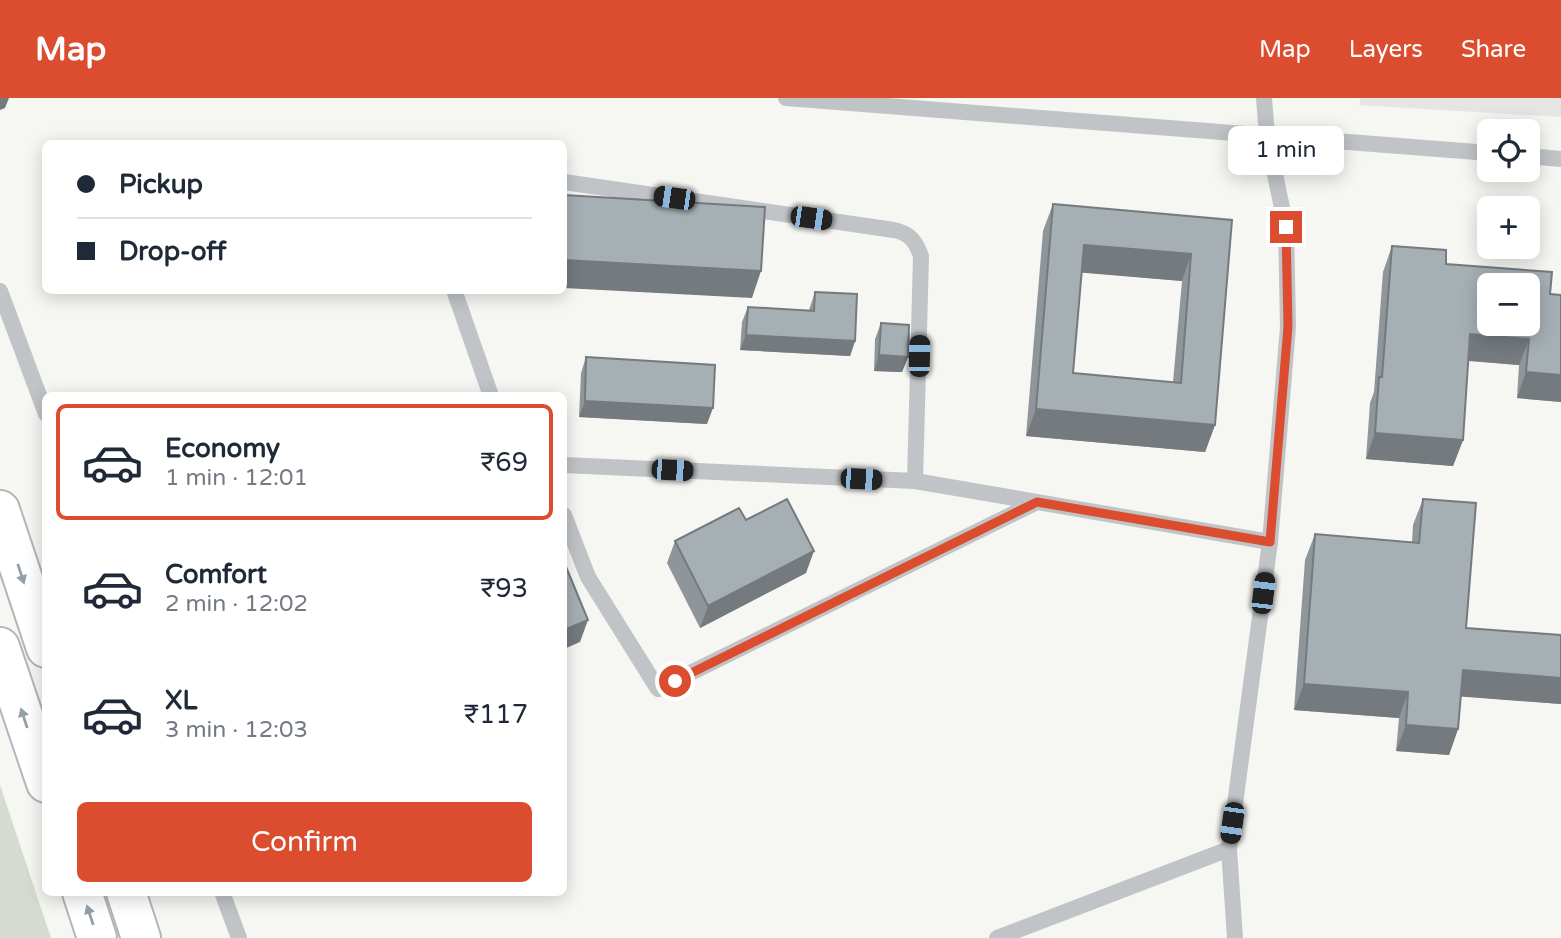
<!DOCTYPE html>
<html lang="en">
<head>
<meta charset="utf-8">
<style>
  body { margin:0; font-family:"Varela Round",sans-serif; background:#f6f6f7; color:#1f2937; height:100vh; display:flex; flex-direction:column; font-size:26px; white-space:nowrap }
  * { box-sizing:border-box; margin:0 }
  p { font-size:23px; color:#747a83 }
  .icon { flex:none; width:38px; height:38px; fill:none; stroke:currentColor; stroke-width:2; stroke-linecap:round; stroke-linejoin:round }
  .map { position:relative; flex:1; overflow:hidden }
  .details { position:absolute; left:42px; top:294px; width:525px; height:504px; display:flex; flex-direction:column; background:#fff; border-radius:10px; box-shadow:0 4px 18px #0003 }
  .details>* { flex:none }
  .guide { position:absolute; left:42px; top:42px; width:525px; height:154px; border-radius:10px; box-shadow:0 4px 18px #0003; display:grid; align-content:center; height:154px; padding:0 35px; background:#fff }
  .controls { position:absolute; left:1477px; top:21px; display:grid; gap:14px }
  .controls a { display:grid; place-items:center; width:63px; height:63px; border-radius:10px; background:#fff; box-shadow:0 4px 18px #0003; font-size:35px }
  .end { position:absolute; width:32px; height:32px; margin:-16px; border:9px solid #db4d2e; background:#fff; box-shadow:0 0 0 4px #fff }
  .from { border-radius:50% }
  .bubble { position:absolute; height:49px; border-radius:10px; background:#fff; box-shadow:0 4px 18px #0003; font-size:23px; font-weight:600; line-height:49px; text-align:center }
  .car { position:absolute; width:21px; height:42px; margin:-21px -10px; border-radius:9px; box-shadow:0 0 5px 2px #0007; background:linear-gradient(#222 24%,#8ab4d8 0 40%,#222 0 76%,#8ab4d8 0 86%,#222 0) }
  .guide b { display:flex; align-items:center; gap:24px; height:66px; font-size:26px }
  .guide b+b { border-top:2px solid #e0e1e3 }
  .guide i { width:18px; height:18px; background:#1f2937 }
  ul { padding:12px 0 0; list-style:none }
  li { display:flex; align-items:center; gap:21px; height:116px; margin:0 14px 10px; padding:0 21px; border:4px solid transparent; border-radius:10px }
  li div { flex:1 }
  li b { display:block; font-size:26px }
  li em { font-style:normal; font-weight:600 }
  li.on { border-color:#db4d2e }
  li>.icon { width:63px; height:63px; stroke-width:1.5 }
  .button { display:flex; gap:14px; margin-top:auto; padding:14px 35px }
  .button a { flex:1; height:80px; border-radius:10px; background:#db4d2e; color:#fff; font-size:28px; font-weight:600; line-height:80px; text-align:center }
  header { display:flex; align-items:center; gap:42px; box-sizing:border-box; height:98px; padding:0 35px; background:#db4d2e; color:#fff }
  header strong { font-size:33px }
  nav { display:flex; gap:38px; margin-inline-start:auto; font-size:24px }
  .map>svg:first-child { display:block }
</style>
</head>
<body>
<header>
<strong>Map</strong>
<nav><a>Map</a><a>Layers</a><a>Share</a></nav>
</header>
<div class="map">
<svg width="1561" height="840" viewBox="0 0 1561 840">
  <rect width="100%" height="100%" fill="#f6f6f3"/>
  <polygon fill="#e4e5e4" points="1361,0 1561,0 1561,19 1359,7"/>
  <polygon fill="#d6dbd2" points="0,687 51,840 0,840"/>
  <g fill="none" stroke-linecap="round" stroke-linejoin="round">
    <defs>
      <g id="primary">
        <polyline points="0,412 46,550"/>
        <polyline points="0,549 46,685"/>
        <polyline points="82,794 97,840"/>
        <polyline points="126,794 141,840"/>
      </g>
    </defs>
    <use href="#primary" stroke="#b1b6ba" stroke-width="42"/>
    <g stroke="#c0c4c7" stroke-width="16">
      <polyline points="786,0 1489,55"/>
      <polyline points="1264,0 1267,38 1286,129 1288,229 1270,444"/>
      <polyline points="1528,58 1561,61"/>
      <path d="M564,84L894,132C910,135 916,144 921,158L915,383"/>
      <polyline points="454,192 491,298"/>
      <polyline points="0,193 46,316"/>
      <polyline points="564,367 915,383 1270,444 1229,751 1235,840"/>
      <polyline points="564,417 588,479 658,591 1037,404"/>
      <polyline points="222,794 239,840"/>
      <polyline points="997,840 1229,751"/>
    </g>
    <use href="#primary" stroke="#fff" stroke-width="38"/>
  </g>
  <g fill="#8f969b" fill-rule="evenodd">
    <path d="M1053,106L1232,122L1215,327L1205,354L1026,338L1043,133ZM1081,174L1182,183L1173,284L1073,275Z"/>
    <polygon points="1392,148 1446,166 1550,196 1561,197 1561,304 1517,300 1519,267 1468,263 1463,342 1453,368 1366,361 1370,305 1374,294 1383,174"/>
    <polygon points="815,194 855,243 850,258 740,252 742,224 748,209 809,212"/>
    <polygon points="881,225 908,259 902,274 874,273 875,241"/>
    <polygon points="586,259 707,326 579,319 581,275"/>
    <polygon points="1423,401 1466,530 1561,537 1561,606 1461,598 1458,631 1449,657 1396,653 1399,620 1294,612 1305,462 1315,436 1412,444 1413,427"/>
    <polygon points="746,422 806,475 700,530 667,465 675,443"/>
  </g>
  <g fill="#747a7e">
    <polygon points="0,0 9,0 5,10 0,12"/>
    <polygon points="1084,147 1191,156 1182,183 1074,174"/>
    <polygon points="564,162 761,173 752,200 564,190"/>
    <polygon points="1470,236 1529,241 1519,267 1461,262"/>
    <polygon points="746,237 855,243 850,258 740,252"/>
    <polygon points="879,257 908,259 902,274 874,273"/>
    <polygon points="1526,274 1561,277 1561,304 1517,300"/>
    <polygon points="585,303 713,310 707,326 579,319"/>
    <polygon points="1036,311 1215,327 1205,354 1026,338"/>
    <polygon points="1375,335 1463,342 1453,368 1366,361"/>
    <polygon points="814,453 806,475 700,530 708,508"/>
    <polygon points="588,522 580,544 564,551 564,532"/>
    <polygon points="1463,572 1561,580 1561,606 1454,598"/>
    <polygon points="1304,586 1408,594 1399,620 1294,612"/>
    <polygon points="1406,627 1458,631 1449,657 1396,653"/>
  </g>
  <g fill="#a6afb4" stroke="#747a7e" stroke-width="2" fill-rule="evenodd">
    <polygon points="564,97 765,109 761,173 564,162"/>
    <path d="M1053,106L1232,122L1215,327L1036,311ZM1084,147L1191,156L1181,285L1073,275Z"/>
    <path d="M1392,148L1446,152V166L1552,174L1550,196L1561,197V277L1526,274L1529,241L1470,236L1463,342L1375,335L1379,279H1382ZM1489,187H1528V226H1489Z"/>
    <polygon points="815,194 857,196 855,243 746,237 748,209 814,213"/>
    <polygon points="881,225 909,227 908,259 879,257"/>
    <polygon points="586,259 715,267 713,310 585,303"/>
    <polygon points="787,401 814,453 708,508 675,443 739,410 746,422"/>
    <polygon points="1423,401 1476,405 1466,530 1561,537 1561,580 1463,572 1458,631 1406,627 1408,594 1304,586 1315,436 1419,445"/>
    <polygon points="564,464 588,522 564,532"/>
  </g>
  <defs><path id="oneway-solid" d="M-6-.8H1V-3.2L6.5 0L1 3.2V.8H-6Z" transform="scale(1.75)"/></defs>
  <g fill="#94a0a8">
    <use href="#oneway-solid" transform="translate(21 476) rotate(72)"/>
    <use href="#oneway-solid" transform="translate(24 620) rotate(-108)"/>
    <use href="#oneway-solid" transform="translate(90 817) rotate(-108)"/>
  </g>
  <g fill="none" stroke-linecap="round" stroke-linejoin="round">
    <polyline stroke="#db4d2e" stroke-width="9" points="675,583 1037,404 1270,444 1288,229 1286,129"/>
  </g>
</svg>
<div class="controls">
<a><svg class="icon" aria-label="locate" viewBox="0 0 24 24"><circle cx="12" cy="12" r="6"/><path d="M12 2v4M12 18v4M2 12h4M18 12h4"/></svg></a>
<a>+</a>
<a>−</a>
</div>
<i class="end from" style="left:675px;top:583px"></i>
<i class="end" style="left:1286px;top:129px"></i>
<div class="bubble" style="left:1228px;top:28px;width:116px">1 min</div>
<i class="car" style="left:674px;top:100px;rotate:278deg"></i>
<i class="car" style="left:811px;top:120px;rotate:98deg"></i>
<i class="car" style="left:919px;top:258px;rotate:1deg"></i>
<i class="car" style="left:672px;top:372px;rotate:93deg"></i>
<i class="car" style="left:861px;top:381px;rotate:93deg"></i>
<i class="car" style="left:1263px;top:495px;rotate:7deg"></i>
<i class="car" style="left:1232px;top:725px;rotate:188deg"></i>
<div class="guide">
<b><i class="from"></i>Pickup</b>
<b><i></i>Drop-off</b>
</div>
<section class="details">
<ul>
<li class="on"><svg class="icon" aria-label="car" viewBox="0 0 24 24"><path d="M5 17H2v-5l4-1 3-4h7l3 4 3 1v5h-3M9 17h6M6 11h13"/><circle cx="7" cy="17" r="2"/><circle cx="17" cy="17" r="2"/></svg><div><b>Economy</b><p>1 min · 12:01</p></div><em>₹69</em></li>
<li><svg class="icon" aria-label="car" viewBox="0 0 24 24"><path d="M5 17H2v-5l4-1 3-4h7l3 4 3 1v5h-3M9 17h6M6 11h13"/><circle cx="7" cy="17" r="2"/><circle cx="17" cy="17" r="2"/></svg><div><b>Comfort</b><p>2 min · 12:02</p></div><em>₹93</em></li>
<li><svg class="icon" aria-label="car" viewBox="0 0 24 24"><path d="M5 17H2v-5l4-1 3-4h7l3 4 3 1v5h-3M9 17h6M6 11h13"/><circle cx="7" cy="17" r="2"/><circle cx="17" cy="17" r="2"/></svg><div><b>XL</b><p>3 min · 12:03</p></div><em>₹117</em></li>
</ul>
<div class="button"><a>Confirm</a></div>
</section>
</div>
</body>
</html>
